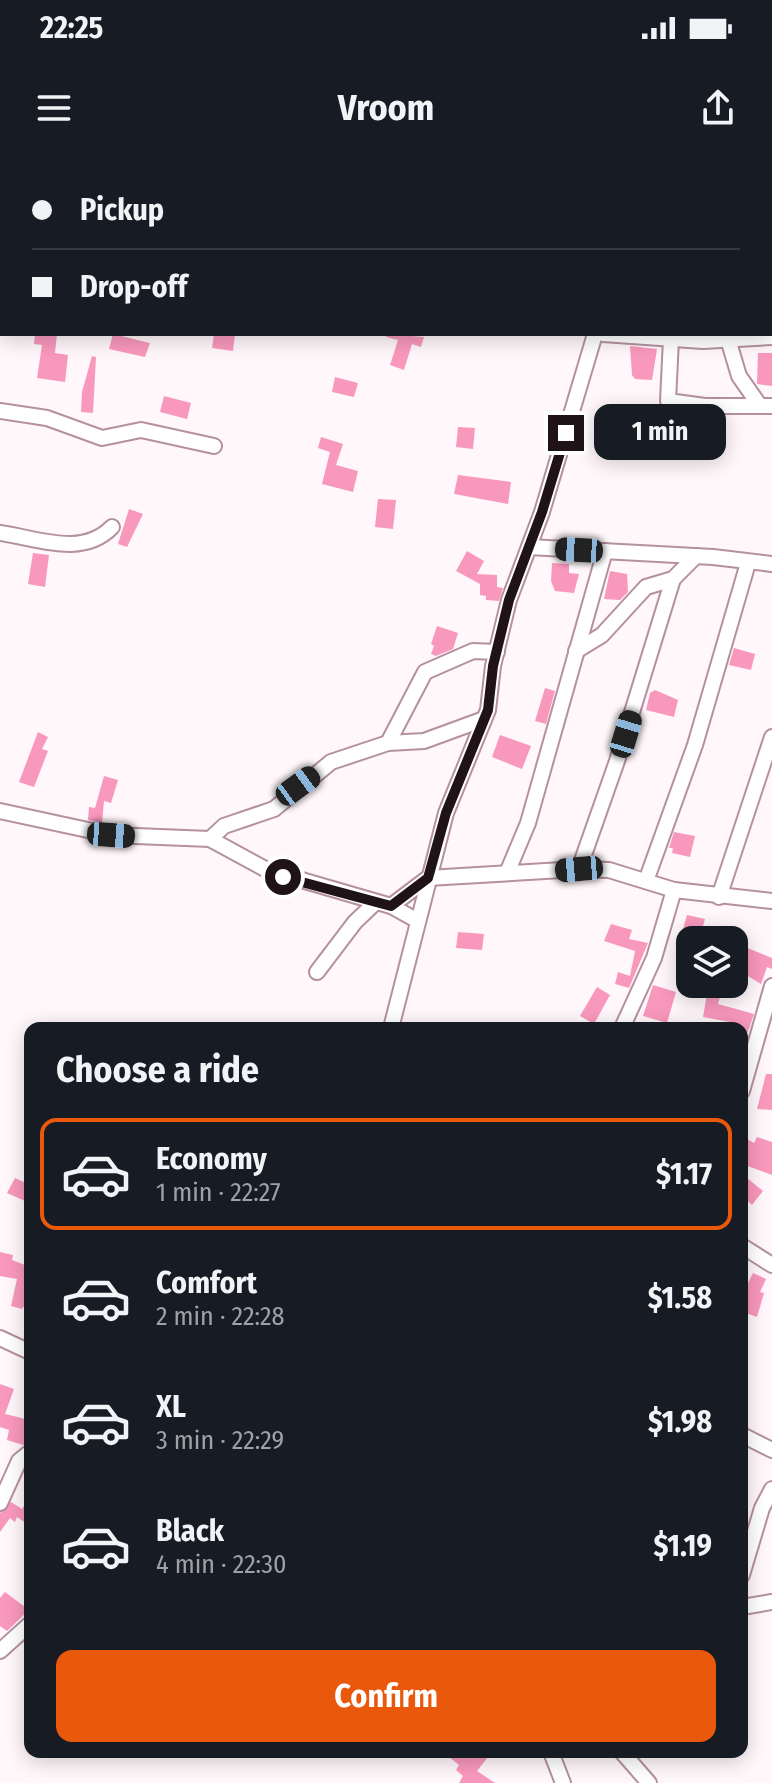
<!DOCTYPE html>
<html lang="en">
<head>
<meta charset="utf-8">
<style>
  body { margin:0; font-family:"Fira Sans Condensed",sans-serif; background:#20242c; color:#f1f3f6; height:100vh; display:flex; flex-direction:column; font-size:30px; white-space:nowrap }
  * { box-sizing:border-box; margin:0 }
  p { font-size:26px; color:#9ea1a6 }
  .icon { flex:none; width:44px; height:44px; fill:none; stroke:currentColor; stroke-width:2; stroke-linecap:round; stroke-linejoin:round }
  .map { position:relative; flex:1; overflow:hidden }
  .panel { position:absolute; left:24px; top:862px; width:724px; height:736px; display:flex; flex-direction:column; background:#171b24; border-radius:16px; box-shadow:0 4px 20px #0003 }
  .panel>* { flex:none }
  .top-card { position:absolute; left:0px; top:0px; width:772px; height:176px; box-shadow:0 4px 20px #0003; display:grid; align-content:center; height:176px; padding:0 32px; background:#171b24 }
  .tools { position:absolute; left:676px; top:766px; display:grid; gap:16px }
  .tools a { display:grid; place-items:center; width:72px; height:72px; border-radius:16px; background:#171b24; box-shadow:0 4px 20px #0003; font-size:40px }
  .end { position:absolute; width:36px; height:36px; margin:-18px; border:10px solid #201317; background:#fff; box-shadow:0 0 0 4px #fff }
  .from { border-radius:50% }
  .bubble { position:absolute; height:56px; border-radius:16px; background:#171b24; box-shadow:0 4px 20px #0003; font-size:26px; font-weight:700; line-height:56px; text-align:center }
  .car { position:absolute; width:24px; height:48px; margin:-24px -12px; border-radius:10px; box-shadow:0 0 6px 2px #0007; background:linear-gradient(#222 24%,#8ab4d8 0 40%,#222 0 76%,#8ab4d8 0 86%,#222 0) }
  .top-card b { display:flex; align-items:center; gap:28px; height:76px; font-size:30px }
  .top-card b+b { border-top:2px solid #363941 }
  .top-card i { width:20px; height:20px; background:#f1f3f6 }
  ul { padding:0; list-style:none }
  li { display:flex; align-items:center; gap:24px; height:112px; margin:0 16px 12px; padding:0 16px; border:4px solid transparent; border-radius:16px }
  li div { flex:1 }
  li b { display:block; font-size:30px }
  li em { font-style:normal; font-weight:700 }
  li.active { border-color:#ea580c }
  li>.icon { width:72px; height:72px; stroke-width:1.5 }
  h2 { padding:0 32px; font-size:36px; line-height:96px }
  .button { display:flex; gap:16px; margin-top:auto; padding:16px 32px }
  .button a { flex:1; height:92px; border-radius:16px; background:#ea580c; color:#fff; font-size:32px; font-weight:700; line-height:92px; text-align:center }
  .status { display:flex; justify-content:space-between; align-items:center; height:56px; padding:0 40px; background:#171b24; direction:ltr }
  .status svg { height:22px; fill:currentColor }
  header { display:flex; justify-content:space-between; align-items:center; height:104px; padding:0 32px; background:#171b24; font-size:36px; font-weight:700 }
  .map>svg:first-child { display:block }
</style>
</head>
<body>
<div class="status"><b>22:25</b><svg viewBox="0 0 49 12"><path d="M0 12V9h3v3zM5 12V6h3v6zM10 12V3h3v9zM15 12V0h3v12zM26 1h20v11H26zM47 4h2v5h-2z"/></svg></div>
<header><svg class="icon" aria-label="menu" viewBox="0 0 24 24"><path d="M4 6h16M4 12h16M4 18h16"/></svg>Vroom<svg class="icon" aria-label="share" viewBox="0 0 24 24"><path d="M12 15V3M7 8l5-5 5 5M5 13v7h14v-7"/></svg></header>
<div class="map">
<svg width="772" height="1623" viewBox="0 0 772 1623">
  <rect width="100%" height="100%" fill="#fff7f9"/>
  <g fill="#f998bd">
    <polygon points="35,174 57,174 55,193 68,195 65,222 37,218 42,185 34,184"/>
    <polygon points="113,174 150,183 145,197 109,189"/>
    <polygon points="214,174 235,174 233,191 212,188"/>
    <polygon points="387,174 424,177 421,187 412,184 404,210 390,205 398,180 386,177"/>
    <polygon points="630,186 657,189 652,220 635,219 632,215"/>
    <polygon points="758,193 772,193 772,226 757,224"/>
    <polygon points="92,196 96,197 93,253 81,252 82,232"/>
    <polygon points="335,217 358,223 354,237 332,232"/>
    <polygon points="164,236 191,243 187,259 160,252"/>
    <polygon points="458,267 475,268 473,289 456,287"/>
    <polygon points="321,277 343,284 336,305 358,311 353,332 322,324 330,292 318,288"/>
    <polygon points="458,315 511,322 508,344 454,334"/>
    <polygon points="378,339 396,340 393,369 375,367"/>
    <polygon points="129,349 143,354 127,387 118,384"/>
    <polygon points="467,391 484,401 477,414 497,415 497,427 503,428 499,441 486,440 486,436 480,435 480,424 456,411"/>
    <polygon points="33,393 49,395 45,427 28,424"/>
    <polygon points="552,403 569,404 569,413 579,414 574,433 555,431 551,421"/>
    <polygon points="610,411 627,414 628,432 620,440 604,439"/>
    <polygon points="437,466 458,473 453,489 436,496 431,494 434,486 431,484"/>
    <polygon points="734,488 755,494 751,510 729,505"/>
    <polygon points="545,528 555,531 546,564 535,561"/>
    <polygon points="655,530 678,540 674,557 646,550 650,533"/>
    <polygon points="38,572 48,577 42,589 48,591 34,627 19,622"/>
    <polygon points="500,575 531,586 522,609 492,597"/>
    <polygon points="104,616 118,620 111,643 104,641 102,663 88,660 89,647 95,648"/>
    <polygon points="674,672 695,676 690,697 672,693 673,688 669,688"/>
    <polygon points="687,755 705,759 699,780 681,776"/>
    <polygon points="611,764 632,770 629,779 648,783 629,828 615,824 618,812 630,816 635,791 604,781"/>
    <polygon points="458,772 484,774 482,790 456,788"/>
    <polygon points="745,787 772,798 772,809 767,807 761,824 738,810"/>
    <polygon points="653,825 676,832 667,863 643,856"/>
    <polygon points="597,827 610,835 594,864 580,856"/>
    <polygon points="707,834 720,837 718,844 754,854 748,872 729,868 730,862 703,857"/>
    <polygon points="766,914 772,914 772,950 757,949"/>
    <polygon points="742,976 754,983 757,977 772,982 772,1015 742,1004"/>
    <polygon points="742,1014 763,1031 752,1045 742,1036"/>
    <polygon points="15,1018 30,1025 25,1041 7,1033"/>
    <polygon points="0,1092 13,1095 12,1100 30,1107 30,1137 22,1149 11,1146 17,1119 0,1116"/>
    <polygon points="753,1113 766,1119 760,1132 764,1133 757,1157 743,1152 746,1144 742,1143 742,1126 746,1127"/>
    <polygon points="0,1224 14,1229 5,1254 30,1260 30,1282 23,1285 7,1280 9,1270 0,1267"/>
    <polygon points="30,1337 30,1366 17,1357 15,1362 10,1358 0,1372 0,1353 11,1342 22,1349"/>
    <polygon points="5,1432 29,1450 7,1471 0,1466 0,1438"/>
    <polygon points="443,1592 482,1592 488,1597 477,1611 495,1623 459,1623 463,1616 456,1610 459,1605"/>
  </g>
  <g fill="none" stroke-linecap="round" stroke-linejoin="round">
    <defs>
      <g id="minor">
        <polyline points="45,0 45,2"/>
        <polyline points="535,0 537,2"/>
        <polyline points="648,2 648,0"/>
        <polyline points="0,156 2,150"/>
        <polyline points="603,174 703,181 772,177"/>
        <polyline points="671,179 668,241 705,246 772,246"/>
        <polyline points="728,179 739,216 760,246"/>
        <polyline points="0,251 47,258 102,278 141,270 214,286"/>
        <path d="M0,373C37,378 82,398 112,367"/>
        <polyline points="529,387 713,397 772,404"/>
        <polyline points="576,491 602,475 646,427 673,419 696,396"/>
        <polyline points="388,583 425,512 473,491 497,492"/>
        <polyline points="0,651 111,675 210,679 267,710 391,746 418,761"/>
        <polyline points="210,679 224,666 274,649 331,602 388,583 424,581 484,559"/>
        <polyline points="579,709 617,601 673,419"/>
        <polyline points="507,713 528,663 605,391"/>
        <polyline points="646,721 695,585 748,403"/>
        <polyline points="719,737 772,577"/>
        <polyline points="391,746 428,718 579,709 609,710 674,730 772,741"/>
        <polyline points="317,812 355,762 376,742"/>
        <polyline points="391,868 446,653 488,550 493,506 509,440 542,352 595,174"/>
        <polyline points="622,868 654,798 674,730"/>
        <polyline points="742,931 772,826"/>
        <polyline points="742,1086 772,1105"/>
        <polyline points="0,1178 30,1192"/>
        <polyline points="742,1275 772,1290"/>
        <polyline points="0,1343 19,1301 30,1292"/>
        <polyline points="742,1415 762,1348 772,1329"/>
        <polyline points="742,1447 772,1442"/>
        <polyline points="0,1491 30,1464"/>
        <polyline points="551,1592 563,1623"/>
        <polyline points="622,1592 649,1623"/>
      </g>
    </defs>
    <use href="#minor" stroke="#b5919e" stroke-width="18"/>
    <use href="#minor" stroke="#fff" stroke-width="14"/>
  </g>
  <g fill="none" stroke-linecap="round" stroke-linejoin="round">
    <polyline stroke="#201317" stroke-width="10" points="283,717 391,746 428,718 446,653 488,550 493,506 509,440 542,352 566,273"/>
  </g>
</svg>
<div class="tools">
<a><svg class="icon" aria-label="layers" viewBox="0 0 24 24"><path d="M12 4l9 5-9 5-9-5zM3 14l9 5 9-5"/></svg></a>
</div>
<i class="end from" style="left:283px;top:717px"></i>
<i class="end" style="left:566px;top:273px"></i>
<div class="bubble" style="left:594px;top:244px;width:132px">1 min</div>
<i class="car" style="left:579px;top:390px;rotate:273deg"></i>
<i class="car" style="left:626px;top:574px;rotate:17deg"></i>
<i class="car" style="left:298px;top:626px;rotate:54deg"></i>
<i class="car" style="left:111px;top:675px;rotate:94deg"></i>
<i class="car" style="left:579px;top:709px;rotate:265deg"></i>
<div class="top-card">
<b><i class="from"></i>Pickup</b>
<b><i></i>Drop-off</b>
</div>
<section class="panel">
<h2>Choose a ride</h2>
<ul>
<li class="active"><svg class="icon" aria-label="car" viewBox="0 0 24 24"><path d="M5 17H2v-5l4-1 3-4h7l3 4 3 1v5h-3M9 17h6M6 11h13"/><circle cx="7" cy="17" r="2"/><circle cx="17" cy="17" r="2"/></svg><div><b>Economy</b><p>1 min · 22:27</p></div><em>$1.17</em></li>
<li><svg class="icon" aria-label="car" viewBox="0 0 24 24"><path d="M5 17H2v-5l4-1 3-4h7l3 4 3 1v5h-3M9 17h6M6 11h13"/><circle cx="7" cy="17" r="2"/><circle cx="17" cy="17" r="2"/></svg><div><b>Comfort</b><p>2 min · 22:28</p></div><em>$1.58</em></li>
<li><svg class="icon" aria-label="car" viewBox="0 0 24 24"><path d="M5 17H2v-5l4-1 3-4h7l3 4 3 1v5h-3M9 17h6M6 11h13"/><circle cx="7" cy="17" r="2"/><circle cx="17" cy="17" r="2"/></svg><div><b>XL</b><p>3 min · 22:29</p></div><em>$1.98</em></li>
<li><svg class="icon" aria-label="car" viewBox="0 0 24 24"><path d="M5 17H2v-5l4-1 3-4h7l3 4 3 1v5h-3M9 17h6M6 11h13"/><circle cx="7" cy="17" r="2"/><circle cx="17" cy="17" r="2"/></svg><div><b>Black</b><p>4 min · 22:30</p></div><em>$1.19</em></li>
</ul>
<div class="button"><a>Confirm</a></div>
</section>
</div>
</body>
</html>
